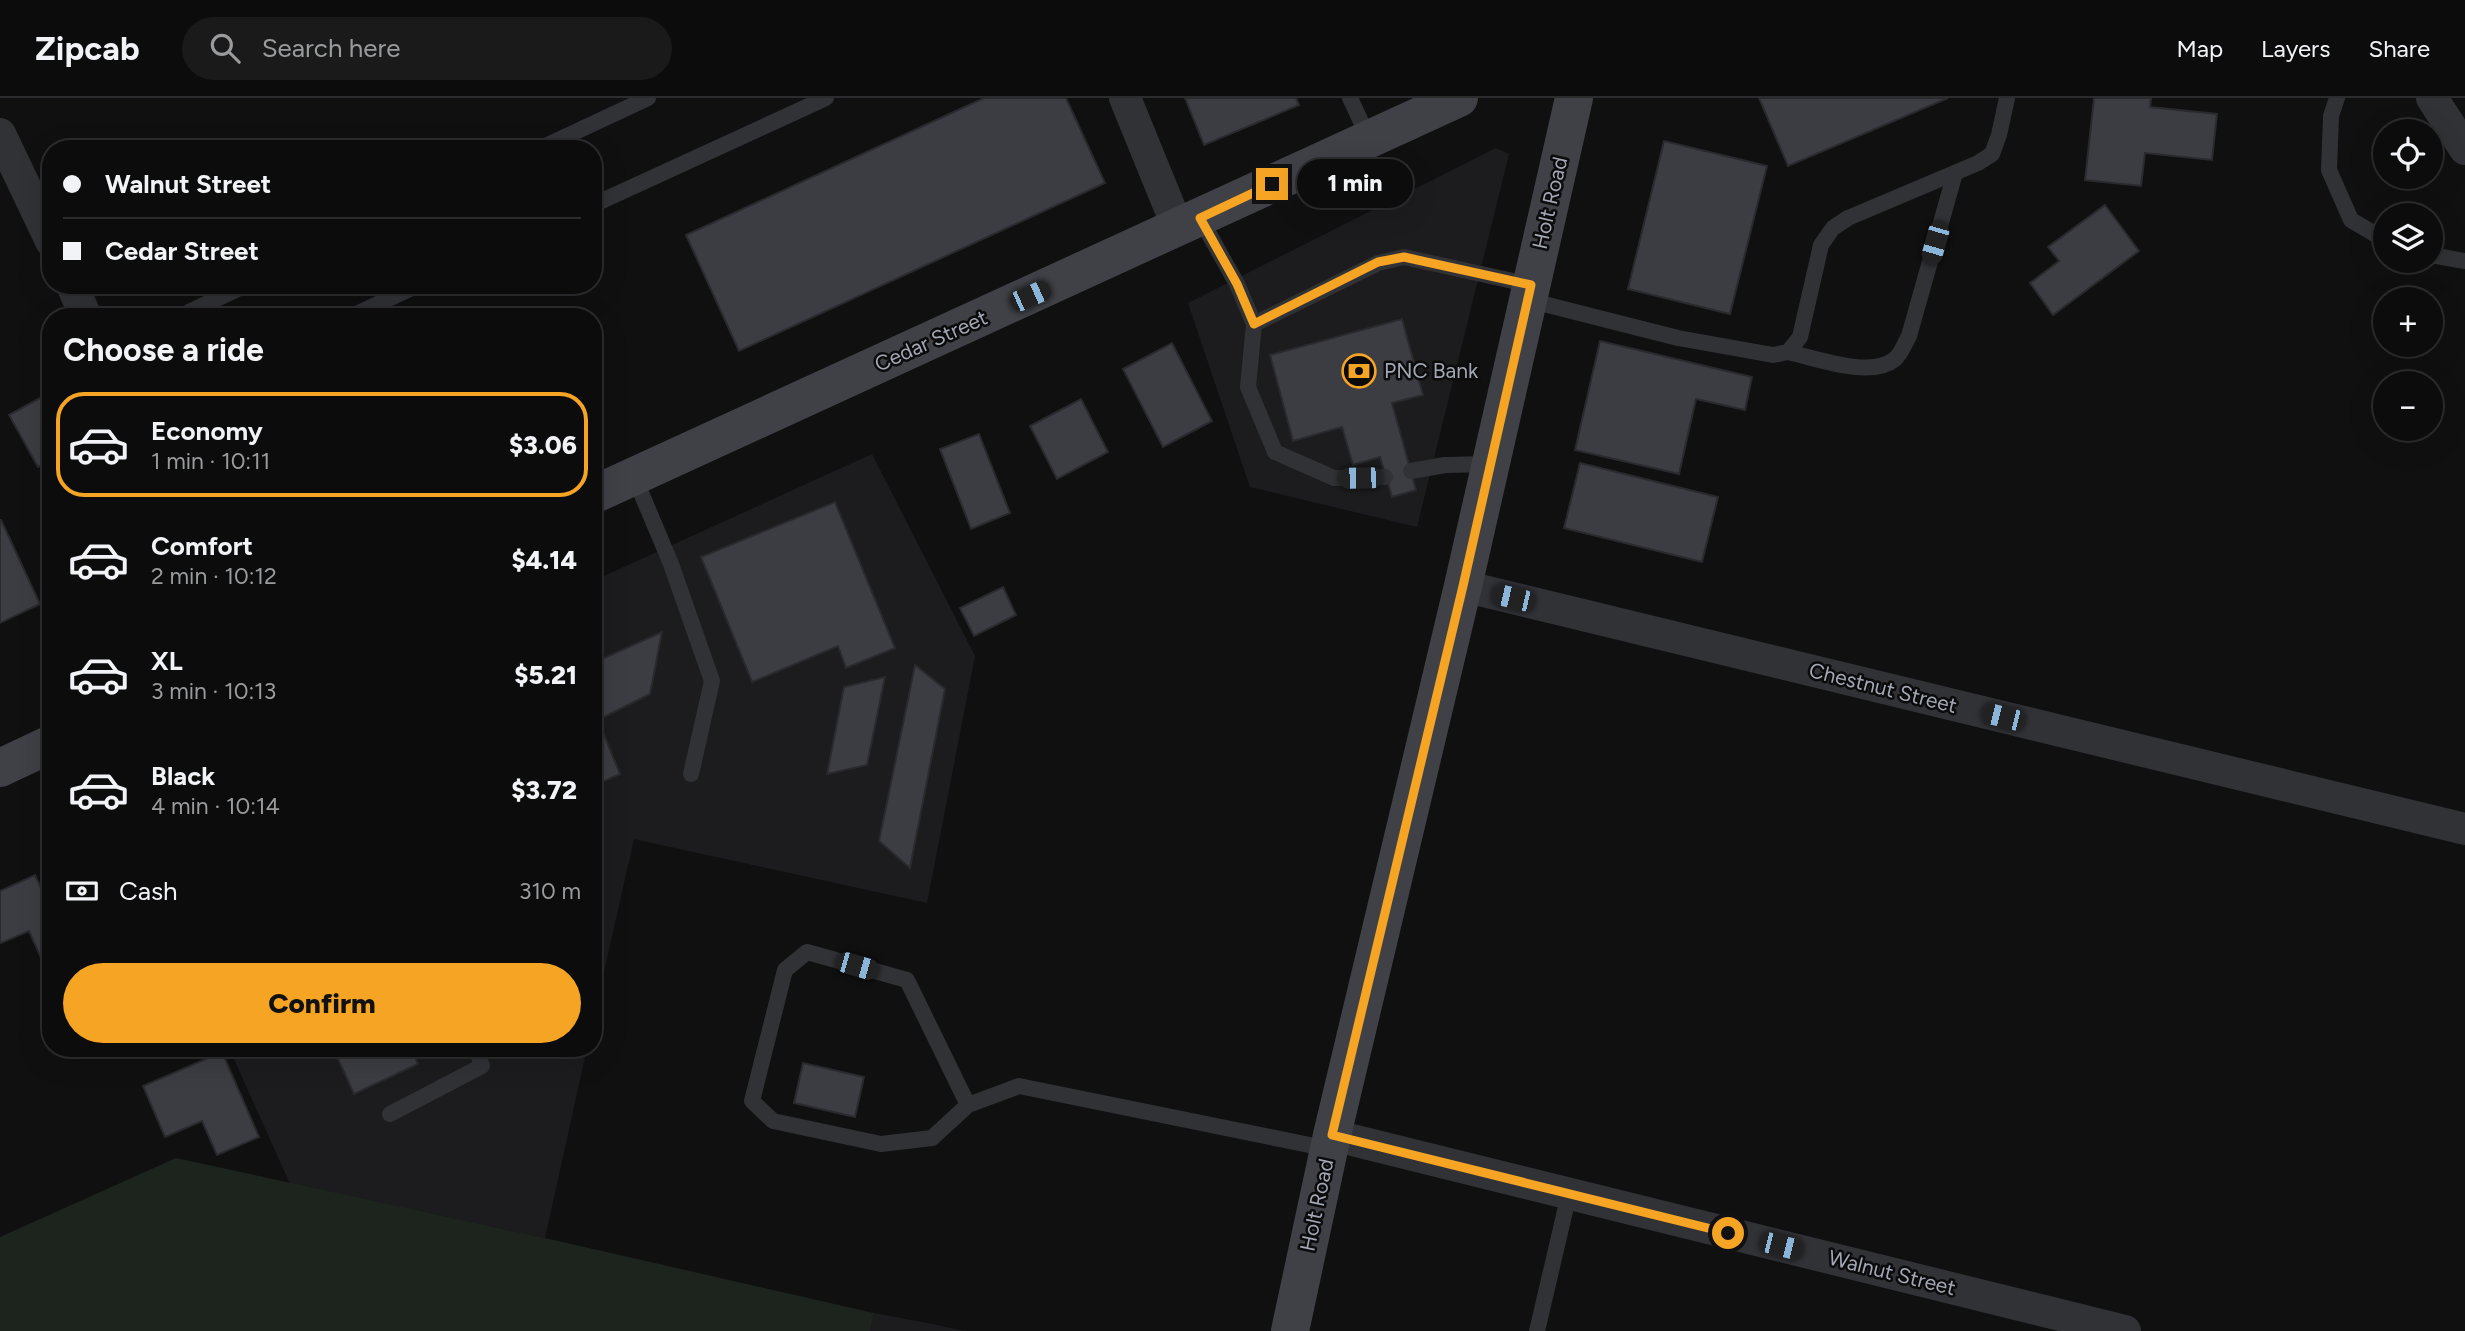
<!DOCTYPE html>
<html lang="en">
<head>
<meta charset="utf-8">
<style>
  body { margin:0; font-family:Figtree,sans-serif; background:#1a1a1b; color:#f1f3f6; height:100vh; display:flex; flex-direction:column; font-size:26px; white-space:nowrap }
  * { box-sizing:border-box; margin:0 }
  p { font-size:23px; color:#9a9b9d }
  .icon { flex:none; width:38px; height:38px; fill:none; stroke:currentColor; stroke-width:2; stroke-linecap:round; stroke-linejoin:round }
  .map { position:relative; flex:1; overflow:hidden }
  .details { position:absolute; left:42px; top:210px; width:560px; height:749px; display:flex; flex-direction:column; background:#0c0c0d; border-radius:28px; box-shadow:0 7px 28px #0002,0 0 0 2px #2c2c2e }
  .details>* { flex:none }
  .banner { position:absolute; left:42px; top:42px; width:560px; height:154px; border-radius:28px; box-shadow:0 7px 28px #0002,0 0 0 2px #2c2c2e; display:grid; align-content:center; height:154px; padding:0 21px; background:#0c0c0d }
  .controls { position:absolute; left:2373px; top:21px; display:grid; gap:14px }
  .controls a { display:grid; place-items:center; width:70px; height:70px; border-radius:50%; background:#0c0c0d; box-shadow:0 7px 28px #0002,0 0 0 2px #2c2c2e; font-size:35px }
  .end { position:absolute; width:32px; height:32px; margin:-16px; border:9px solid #f5a424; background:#111; box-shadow:0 0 0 4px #111 }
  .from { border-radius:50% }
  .bubble { position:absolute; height:49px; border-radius:24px; background:#0c0c0d; box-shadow:0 7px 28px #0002,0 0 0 2px #2c2c2e; font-size:23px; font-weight:800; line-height:49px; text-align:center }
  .car { position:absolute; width:21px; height:42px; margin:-21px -10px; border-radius:9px; box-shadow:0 0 5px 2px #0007; background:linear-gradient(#222 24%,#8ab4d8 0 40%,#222 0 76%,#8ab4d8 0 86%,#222 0) }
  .banner b { display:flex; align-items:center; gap:24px; height:66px; font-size:26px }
  .banner b+b { border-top:2px solid #2c2c2e }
  .banner i { width:18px; height:18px; background:#f1f3f6 }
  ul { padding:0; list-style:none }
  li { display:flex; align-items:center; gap:21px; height:105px; margin:0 14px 10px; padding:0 7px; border:4px solid transparent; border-radius:28px }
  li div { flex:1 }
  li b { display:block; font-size:26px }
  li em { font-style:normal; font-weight:800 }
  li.current { border-color:#f5a424 }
  li>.icon { width:63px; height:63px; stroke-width:1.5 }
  h2 { padding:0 21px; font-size:32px; line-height:84px }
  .pay { display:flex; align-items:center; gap:18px; height:77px; padding:0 21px; font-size:26px }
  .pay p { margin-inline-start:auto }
  .primary-button { display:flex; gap:14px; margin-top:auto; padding:14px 21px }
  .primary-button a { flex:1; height:80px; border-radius:42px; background:#f5a424; color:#111; font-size:28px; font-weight:800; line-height:80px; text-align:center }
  header { display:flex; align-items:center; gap:42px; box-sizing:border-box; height:98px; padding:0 35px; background:#0c0c0d; border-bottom:2px solid #2c2c2e }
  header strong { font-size:33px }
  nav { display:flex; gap:38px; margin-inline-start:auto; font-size:24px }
  .search { width:490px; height:63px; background:#1a1a1b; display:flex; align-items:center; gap:18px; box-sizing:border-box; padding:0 24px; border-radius:38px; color:#9a9b9d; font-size:26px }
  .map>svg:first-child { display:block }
</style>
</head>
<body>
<header>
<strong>Zipcab</strong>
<div class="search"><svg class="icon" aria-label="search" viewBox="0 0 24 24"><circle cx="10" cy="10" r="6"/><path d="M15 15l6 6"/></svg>Search here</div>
<nav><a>Map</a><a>Layers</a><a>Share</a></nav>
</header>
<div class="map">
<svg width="2465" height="1233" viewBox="0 0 2465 1233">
  <rect width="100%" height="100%" fill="#101011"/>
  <g fill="#1c1c1e">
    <polygon points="1496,50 1509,56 1417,429 1250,389 1188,205"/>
    <polygon points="872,356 975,558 927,805 634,741 593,923 593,483"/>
    <polygon points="229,950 587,950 545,1140 290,1086"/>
    <polygon points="874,1215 933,1226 964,1233 870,1233"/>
  </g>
  <polygon fill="#1c241d" points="176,1060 545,1140 874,1215 870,1233 0,1233 0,1139"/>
  <g fill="#3c3d42" stroke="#2a2a2e" stroke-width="2">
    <polygon points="984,0 1066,0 1105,85 739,253 686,137"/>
    <polygon points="1185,0 1296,0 1299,7 1204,47"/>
    <polygon points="1759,0 1948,0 1788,68"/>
    <polygon points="2094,0 2151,0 2150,9 2217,16 2212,62 2145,55 2141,88 2085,82"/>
    <polygon points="1664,43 1767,68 1730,216 1628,191"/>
    <polygon points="2105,107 2139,153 2053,217 2030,185 2059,163 2048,149"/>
    <polygon points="1402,221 1423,297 1392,305 1416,392 1392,399 1380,359 1353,367 1342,329 1293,343 1270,257"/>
    <polygon points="1600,243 1752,279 1745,312 1696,301 1679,376 1575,352"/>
    <polygon points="1172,245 1212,323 1163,349 1123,271"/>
    <polygon points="51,294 51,362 38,369 9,317"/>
    <polygon points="1081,301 1108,354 1057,381 1030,328"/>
    <polygon points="979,336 1010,415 971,431 940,351"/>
    <polygon points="1580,365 1718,399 1702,464 1564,430"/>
    <polygon points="835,404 895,550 846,570 838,548 752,584 701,459"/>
    <polygon points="1,422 40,506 0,525 0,422"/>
    <polygon points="1003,489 1016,517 974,538 960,510"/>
    <polygon points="662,534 650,596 598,622 620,676 593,688 593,565"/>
    <polygon points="915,567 945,591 910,770 879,743"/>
    <polygon points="885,579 867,667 827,676 844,589"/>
    <polygon points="35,777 51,812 51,858 42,862 29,833 1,845 0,842 0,793"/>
    <polygon points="333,950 411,950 418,966 354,996"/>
    <polygon points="222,954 259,1039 217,1057 202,1023 165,1039 143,988"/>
    <polygon points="803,965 864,979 855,1019 794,1005"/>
  </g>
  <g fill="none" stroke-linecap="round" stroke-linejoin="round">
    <g stroke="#313236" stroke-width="16">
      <polyline points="1350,0 1369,41"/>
      <polyline points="2337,0 2331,18 2329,72 2351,122 2385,142"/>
      <polyline points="539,51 648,0"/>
      <polyline points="593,107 826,0"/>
      <polyline points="1200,120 1237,186 1254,226 1378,165 1404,159 1531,187"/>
      <polyline points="2431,157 2465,163"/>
      <polyline points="1528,202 1678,240 1773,257 1788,254 1800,239 1821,147 1833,130 1848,120 1978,65 1992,56 1999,37 2007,0"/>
      <polyline points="191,219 189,214 246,187"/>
      <polyline points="350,219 418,187"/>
      <polyline points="1254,226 1248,289 1275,354 1334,380 1385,379"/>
      <path d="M1788,254C1816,260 1871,281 1895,261C1901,256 1905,245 1909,238L1955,75"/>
      <polyline points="1411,373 1445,367 1491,366"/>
      <polyline points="634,378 671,466 712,583 691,676"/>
      <polyline points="968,1007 907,882 807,854 785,872 752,1003 773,1023 881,1046 932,1040 968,1007 1019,988 1329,1051"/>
      <polyline points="390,1016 482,968 476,950"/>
      <polyline points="1537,1233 1569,1096"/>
    </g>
    <g stroke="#313236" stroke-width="32">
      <polyline points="1125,0 1178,130"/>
      <polyline points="2432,0 2465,51"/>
      <polyline points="0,36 51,143"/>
      <polyline points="72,187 86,219"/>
      <polyline points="1463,488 2465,731"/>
      <polyline points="1332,1037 2125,1233"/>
    </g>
    <g stroke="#3f4146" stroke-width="38">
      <polyline points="593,397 1459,0"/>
      <polyline points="0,670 51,646"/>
      <polyline points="1290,1233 1332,1037 1463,488 1574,0"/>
    </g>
  </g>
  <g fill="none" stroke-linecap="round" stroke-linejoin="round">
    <polyline stroke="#f5a424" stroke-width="9" points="1272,86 1200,120 1237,186 1254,226 1378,164 1404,159 1531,187 1463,488 1332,1037 1728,1135"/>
  </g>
  <defs>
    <symbol id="bank-ring" viewBox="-11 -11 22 22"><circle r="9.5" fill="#0b0b0c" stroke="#f5a424" stroke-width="1.5"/><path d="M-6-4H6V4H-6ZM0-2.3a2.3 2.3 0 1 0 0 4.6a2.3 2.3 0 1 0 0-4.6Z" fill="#f5a424"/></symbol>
  </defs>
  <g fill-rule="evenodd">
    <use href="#bank-ring" x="1340" y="254" width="38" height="38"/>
  </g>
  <g text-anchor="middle" stroke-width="5" stroke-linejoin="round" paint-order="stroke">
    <g font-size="21" fill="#a1a7b3" stroke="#0b0b0c">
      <text transform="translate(1550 105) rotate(-77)" y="7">Holt Road</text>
      <text transform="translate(931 243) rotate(-24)" y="7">Cedar Street</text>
      <text transform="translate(1883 590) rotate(14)" y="7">Chestnut Street</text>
      <text transform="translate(1317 1107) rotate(-78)" y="7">Holt Road</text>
      <text transform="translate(1892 1175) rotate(14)" y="7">Walnut Street</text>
    </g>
    <g font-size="21" fill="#a1a7b3" stroke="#0b0b0c" text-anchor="start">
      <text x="1384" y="280">PNC Bank</text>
    </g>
  </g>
</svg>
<div class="controls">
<a><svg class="icon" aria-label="locate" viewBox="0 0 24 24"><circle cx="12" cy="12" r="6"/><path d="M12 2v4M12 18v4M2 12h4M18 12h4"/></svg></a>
<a><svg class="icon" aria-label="layers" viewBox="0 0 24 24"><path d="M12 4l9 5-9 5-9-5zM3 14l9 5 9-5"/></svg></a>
<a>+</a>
<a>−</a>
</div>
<i class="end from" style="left:1728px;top:1135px"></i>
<i class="end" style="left:1272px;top:86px"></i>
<div class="bubble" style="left:1297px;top:61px;width:116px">1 min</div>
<i class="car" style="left:1935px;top:145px;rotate:196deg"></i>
<i class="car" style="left:1030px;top:198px;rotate:66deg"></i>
<i class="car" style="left:1360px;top:380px;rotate:269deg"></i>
<i class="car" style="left:1513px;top:500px;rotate:283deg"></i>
<i class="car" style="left:2003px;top:619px;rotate:284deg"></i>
<i class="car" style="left:857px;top:868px;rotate:106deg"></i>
<i class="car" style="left:1781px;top:1148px;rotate:104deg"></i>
<div class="banner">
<b><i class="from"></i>Walnut Street</b>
<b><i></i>Cedar Street</b>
</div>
<section class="details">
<h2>Choose a ride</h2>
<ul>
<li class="current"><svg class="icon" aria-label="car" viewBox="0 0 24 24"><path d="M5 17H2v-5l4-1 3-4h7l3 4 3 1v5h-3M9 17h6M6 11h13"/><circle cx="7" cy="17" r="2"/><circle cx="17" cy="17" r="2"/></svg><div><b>Economy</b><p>1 min · 10:11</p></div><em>$3.06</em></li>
<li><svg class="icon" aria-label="car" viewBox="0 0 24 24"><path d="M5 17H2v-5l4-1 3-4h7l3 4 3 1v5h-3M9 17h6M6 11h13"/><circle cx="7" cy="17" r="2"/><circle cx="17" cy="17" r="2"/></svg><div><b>Comfort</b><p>2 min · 10:12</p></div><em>$4.14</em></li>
<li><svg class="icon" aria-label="car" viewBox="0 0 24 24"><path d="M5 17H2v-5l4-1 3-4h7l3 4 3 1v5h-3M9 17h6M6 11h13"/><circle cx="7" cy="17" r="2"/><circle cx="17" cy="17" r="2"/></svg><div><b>XL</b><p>3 min · 10:13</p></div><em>$5.21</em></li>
<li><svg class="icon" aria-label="car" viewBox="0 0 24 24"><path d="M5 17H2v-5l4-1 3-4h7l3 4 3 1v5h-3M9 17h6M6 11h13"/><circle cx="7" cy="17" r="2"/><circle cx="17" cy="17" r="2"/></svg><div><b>Black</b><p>4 min · 10:14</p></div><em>$3.72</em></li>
</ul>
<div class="pay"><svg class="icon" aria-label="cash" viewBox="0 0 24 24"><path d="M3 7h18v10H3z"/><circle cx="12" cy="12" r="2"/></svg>Cash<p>310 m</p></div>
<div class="primary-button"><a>Confirm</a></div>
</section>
</div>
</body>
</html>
